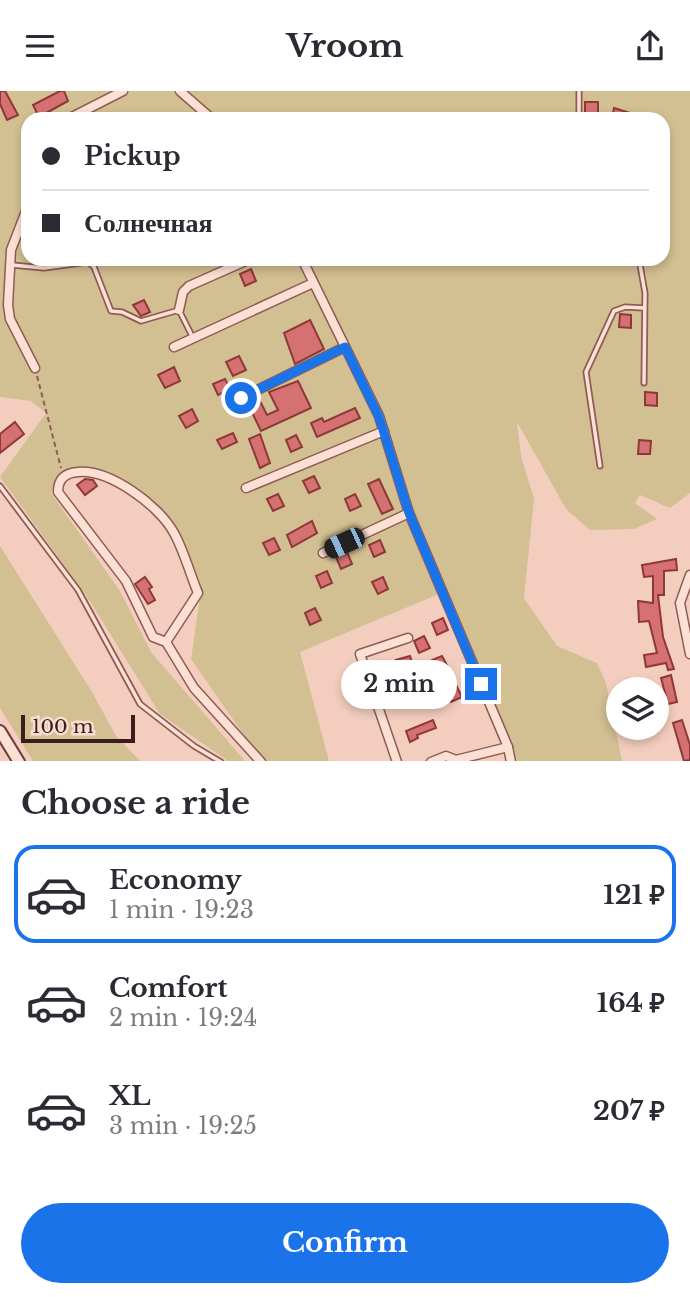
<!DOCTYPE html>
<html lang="en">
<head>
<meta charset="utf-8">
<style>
  body { margin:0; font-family:"Libre Baskerville",serif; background:#f2f2f3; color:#2b2b33; height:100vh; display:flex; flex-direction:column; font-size:26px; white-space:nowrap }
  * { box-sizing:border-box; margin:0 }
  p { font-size:23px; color:#7c7c81 }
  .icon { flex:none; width:38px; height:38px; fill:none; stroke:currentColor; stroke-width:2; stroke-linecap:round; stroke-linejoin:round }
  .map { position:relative; height:670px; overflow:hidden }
  .side { display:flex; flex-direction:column; background:#fff; flex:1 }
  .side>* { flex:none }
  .top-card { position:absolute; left:21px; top:21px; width:649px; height:154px; border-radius:21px; box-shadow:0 4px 10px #0003; display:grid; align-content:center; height:154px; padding:0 21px; background:#fff }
  .controls { position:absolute; left:606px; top:586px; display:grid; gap:14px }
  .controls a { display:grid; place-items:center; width:63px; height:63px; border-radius:50%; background:#fff; box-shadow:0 4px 10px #0003; font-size:35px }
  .scale { position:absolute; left:21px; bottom:18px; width:114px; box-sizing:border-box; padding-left:7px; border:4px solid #3b1e1b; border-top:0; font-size:19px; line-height:24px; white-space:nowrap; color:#3b1e1b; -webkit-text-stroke:5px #f9dcd0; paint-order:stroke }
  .end { position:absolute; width:32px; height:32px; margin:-16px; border:9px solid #1a73e8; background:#fff; box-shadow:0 0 0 4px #fff }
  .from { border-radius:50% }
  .bubble { position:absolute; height:49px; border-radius:24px; background:#fff; box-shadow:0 4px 10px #0003; font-size:23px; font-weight:700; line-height:49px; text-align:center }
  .car { position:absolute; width:21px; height:42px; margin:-21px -10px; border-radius:9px; box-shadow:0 0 5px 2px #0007; background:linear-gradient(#222 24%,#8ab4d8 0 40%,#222 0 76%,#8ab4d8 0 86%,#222 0) }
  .top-card b { display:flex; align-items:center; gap:24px; height:66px; font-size:26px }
  .top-card b+b { border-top:2px solid #e1e1e2 }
  .top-card i { width:18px; height:18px; background:#2b2b33 }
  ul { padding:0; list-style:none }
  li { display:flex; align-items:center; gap:21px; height:98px; margin:0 14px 10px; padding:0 7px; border:4px solid transparent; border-radius:21px }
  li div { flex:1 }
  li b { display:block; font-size:26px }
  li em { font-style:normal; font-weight:700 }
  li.selected { border-color:#1a73e8 }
  li>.icon { width:63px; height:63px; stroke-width:1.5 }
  h2 { padding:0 21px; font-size:32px; line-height:84px }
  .primary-button { display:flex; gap:14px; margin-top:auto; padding:14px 21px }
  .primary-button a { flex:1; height:80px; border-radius:42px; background:#1a73e8; color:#fff; font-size:28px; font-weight:700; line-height:80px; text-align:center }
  header { display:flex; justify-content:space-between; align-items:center; height:91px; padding:0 21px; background:#fff; font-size:32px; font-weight:700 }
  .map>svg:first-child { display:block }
</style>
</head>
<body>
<header><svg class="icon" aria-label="menu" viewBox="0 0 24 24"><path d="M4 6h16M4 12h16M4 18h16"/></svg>Vroom<svg class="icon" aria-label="share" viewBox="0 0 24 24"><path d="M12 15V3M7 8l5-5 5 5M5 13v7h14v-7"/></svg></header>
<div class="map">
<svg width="690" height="671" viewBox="0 0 690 671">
  <rect width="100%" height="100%" fill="#f3cebf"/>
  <g fill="#d2bf92" fill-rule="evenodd">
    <path d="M0,0H690V402L670,417L640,404L635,412L657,428L634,438L590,439L566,418L517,331L521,365L534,408L524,507L557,555L597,572L606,592L622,670H517L481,593L446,500L300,561L329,670H262L191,568L201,500L160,421L98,383L60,384L51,402L120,500L151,561L245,670H228L160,623L86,504L0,386L46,322L31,310L0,306ZM28,28H663V168H28Z"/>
    <polygon points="0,455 92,601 116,645 140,670 33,670 0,617"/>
  </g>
  <g fill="#d57271" stroke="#8f3839" stroke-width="2">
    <polygon points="0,0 5,0 18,24 7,29 0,13"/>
    <polygon points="60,0 64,0 68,10 39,26 33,14"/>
    <rect x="585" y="11" width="13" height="12"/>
    <polygon points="614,17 646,27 646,28 612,27"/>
    <polygon points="251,178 256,190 245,195 240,183"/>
    <polygon points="144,209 150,221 141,225 133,214"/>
    <polygon points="620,223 631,224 631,237 619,236"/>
    <polygon points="310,229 324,258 295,273 284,242"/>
    <polygon points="239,265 246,279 233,285 226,271"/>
    <polygon points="174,276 180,290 165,297 158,284"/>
    <polygon points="225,288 230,298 218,304 213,293"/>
    <polygon points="298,290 311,317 261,340 248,313 259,308 267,324 278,319 269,301"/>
    <polygon points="645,301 657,302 657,315 645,314"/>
    <polygon points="355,317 360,327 317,346 311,332 322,327 324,331"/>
    <polygon points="192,318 198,330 186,337 179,325"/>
    <polygon points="15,331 24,343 0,362 0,343"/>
    <polygon points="233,342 237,351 222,358 217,349"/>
    <polygon points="260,343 270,372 260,377 249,348"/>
    <polygon points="296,344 302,356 291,361 286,349"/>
    <polygon points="639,349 651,350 650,363 638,363"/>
    <polygon points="314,385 320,397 309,402 303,390"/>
    <polygon points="85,388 93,389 97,395 85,404 77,394"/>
    <polygon points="379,388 393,418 382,423 368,393"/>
    <polygon points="278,403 284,415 273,420 267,408"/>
    <polygon points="355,403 361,415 350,420 345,408"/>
    <polygon points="312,430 317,442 292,456 287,444"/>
    <polygon points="274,447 280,459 269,464 263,452"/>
    <polygon points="380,449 385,461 374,466 369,454"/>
    <polygon points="347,461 352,473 341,478 336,466"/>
    <polygon points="676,468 677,479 664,480 664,504 658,504 663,546 674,578 668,579 666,572 646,576 644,564 657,562 649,530 639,531 638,510 653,512 653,485 644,486 642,474"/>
    <polygon points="327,480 332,492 321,497 316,485"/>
    <polygon points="145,486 152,496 149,498 155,509 148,513 135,493"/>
    <polygon points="383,486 388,498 378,503 372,491"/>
    <polygon points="315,517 321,529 310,534 305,522"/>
    <polygon points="443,527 448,539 437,544 432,532"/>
    <polygon points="424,545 430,557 419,562 414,550"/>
    <polygon points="410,565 423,602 403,608 404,613 397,615 392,601 388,603 386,595 406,589 396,569"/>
    <polygon points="442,565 448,576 437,581 432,569"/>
    <polygon points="671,584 677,611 668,613 661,587"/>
    <polygon points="456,594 462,606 451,611 445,599"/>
    <polygon points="433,629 436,637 417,644 418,647 410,651 406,640"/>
    <polygon points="682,629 690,654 690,669 684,670 673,632"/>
  </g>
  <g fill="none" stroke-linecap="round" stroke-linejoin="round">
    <defs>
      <g id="lane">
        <polyline points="579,28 579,0"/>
        <polyline points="639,168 645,202 644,292"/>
        <polyline points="12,174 44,177 88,171 94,176 111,220 122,221 141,230 179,219 193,247"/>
        <polyline points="600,375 586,281 614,220 625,216 644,217"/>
        <polyline points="0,395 78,499 140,613 194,655 221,671"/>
      </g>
      <g id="street">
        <polyline points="180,0 212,28"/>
        <polyline points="68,28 123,0"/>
        <polyline points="28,115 11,159 8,214 10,228 35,277"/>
        <polyline points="302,168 379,325 409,422 508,656 511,671"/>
        <polyline points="179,219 183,201 189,195 250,168"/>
        <polyline points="174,256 313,192"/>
        <polyline points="241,307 345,256"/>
        <polyline points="246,397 384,340"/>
        <polyline points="323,462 409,422"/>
        <polyline points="690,484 680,512 690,563"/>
        <path d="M166,551L198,502C190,483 184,460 174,442C159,414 109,378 78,381C65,382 58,388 58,401L126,490L153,546L166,551L194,597L261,671"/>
        <polyline points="397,671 360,563 408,547"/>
        <polyline points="431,671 446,665 456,669 508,656"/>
      </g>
      <polyline id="secondary" points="0,640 19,671"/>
    </defs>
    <use href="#lane" stroke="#8e5c55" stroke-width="7"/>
    <use href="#street" stroke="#8e5c55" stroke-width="11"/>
    <use href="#secondary" stroke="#6f3e39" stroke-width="14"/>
    <polyline stroke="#8e5c55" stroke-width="2" stroke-dasharray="5 3.5" stroke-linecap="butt" points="37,285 61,377"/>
    <use href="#lane" stroke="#fce0d4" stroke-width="3.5"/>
    <use href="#street" stroke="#fce0d4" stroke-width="8"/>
    <use href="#secondary" stroke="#fce0d4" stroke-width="10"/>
  </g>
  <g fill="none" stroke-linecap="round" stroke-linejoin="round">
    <polyline stroke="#1a73e8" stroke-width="9" points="241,307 345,256 379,326 409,422 481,593"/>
  </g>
</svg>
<div class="controls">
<a><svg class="icon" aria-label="layers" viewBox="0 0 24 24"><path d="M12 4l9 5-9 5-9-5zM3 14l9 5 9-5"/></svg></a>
</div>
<div class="scale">100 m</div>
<i class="end from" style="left:241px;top:307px"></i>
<i class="end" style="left:481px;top:593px"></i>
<div class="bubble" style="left:341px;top:569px;width:116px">2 min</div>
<i class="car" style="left:344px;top:452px;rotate:245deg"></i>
<div class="top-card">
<b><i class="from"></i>Pickup</b>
<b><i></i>Солнечная</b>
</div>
</div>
<section class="side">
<h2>Choose a ride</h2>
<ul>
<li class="selected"><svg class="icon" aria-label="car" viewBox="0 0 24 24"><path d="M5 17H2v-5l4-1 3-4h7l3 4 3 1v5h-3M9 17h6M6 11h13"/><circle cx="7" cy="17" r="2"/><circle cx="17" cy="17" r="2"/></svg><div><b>Economy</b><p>1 min · 19:23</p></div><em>121 ₽</em></li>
<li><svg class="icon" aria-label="car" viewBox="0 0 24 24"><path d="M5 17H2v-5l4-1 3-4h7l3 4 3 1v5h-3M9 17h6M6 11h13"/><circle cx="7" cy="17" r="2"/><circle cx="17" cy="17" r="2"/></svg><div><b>Comfort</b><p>2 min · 19:24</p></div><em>164 ₽</em></li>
<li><svg class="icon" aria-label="car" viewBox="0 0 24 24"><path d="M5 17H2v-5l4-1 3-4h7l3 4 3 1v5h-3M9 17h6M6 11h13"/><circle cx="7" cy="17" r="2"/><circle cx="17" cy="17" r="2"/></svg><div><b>XL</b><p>3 min · 19:25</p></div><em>207 ₽</em></li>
</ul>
<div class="primary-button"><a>Confirm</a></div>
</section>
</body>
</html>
